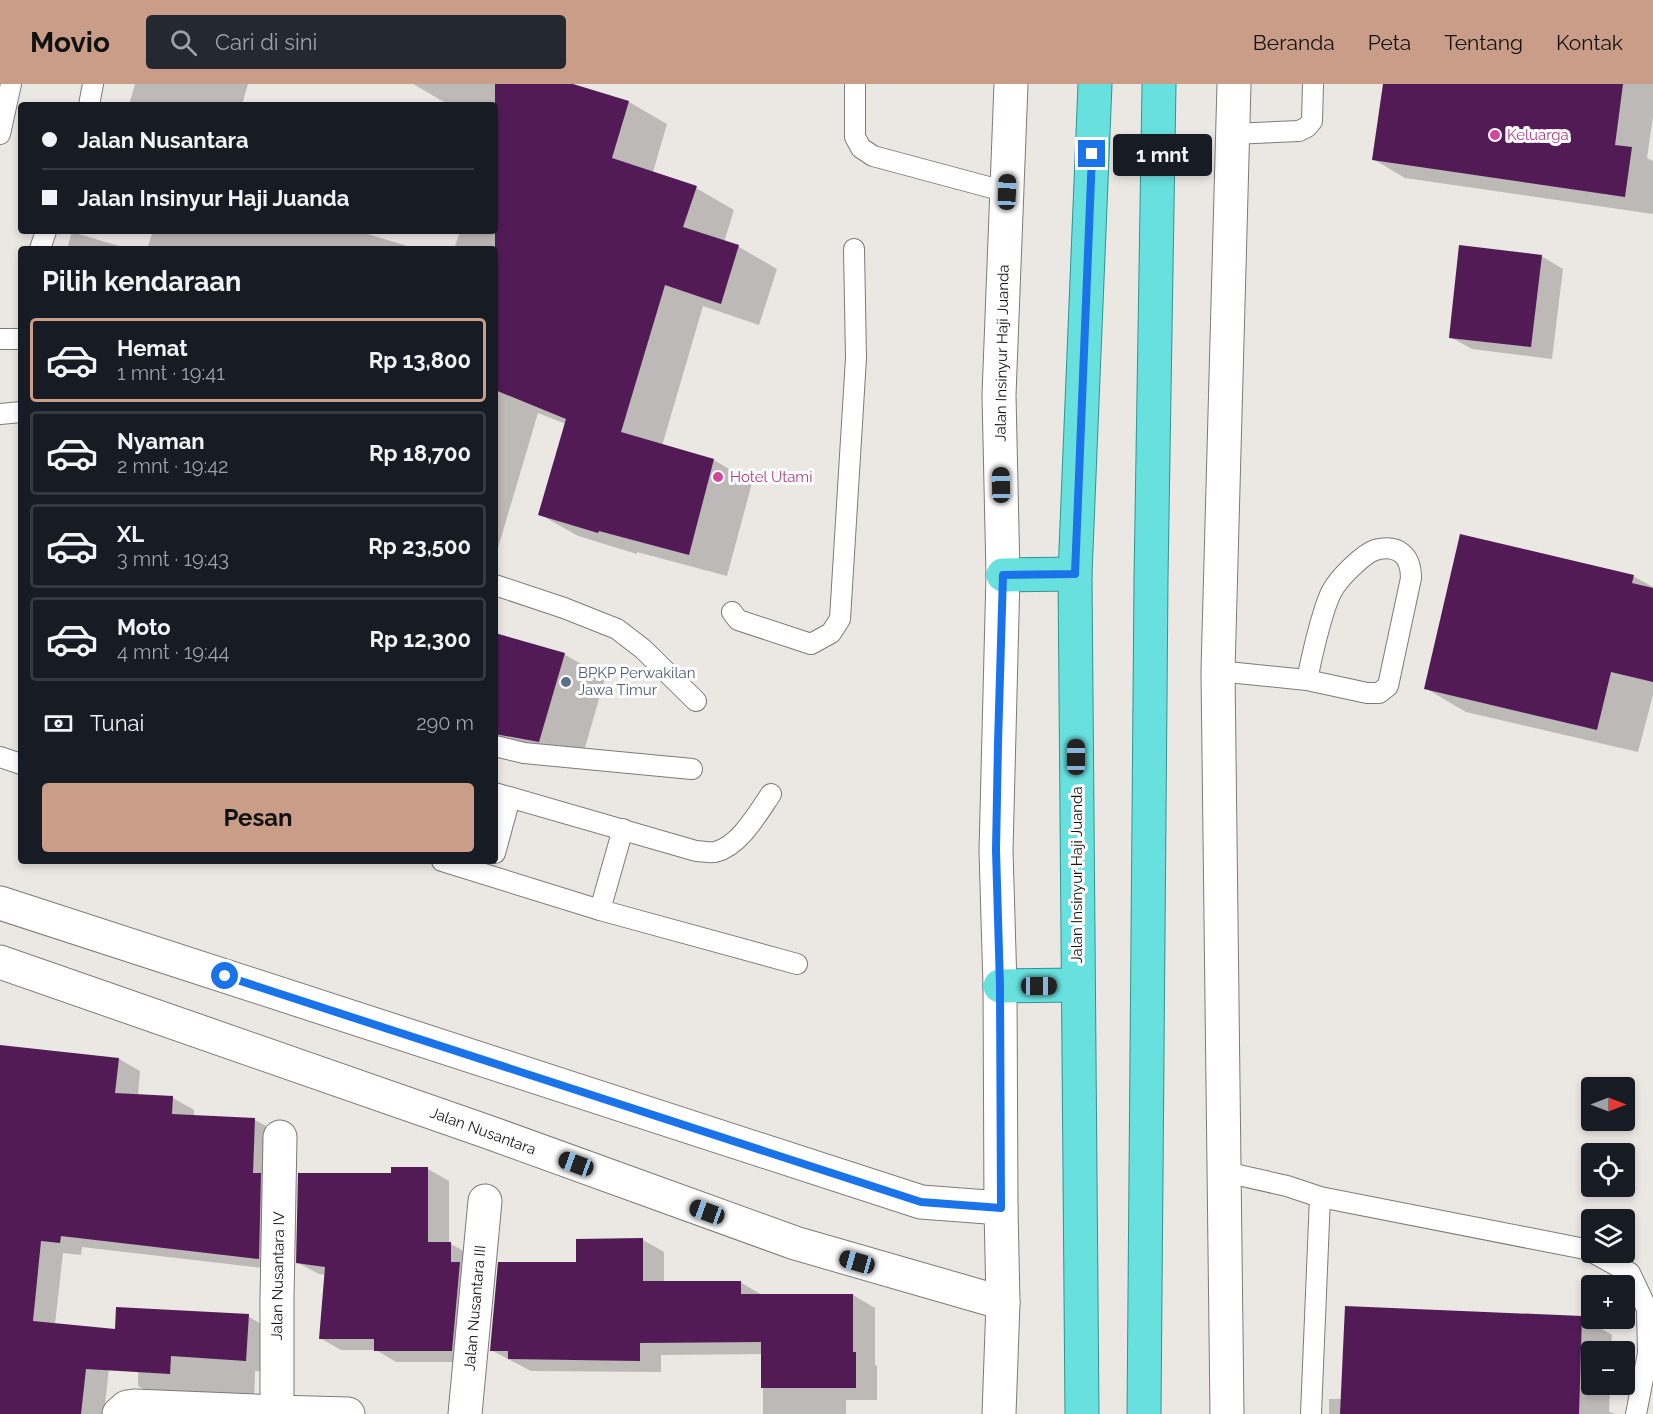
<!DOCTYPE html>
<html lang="id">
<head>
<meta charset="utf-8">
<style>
  body { margin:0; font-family:Raleway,sans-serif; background:#242831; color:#f1f3f6; height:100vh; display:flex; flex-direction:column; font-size:22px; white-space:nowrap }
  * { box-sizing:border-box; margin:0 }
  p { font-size:20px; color:#9ea1a6 }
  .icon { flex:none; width:33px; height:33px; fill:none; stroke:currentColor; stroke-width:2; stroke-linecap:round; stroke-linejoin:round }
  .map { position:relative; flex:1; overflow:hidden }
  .panel { position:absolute; left:18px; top:162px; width:480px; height:618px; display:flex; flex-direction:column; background:#171b24; border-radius:6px; box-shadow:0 3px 9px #0003 }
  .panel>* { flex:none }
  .banner { position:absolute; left:18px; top:18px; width:480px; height:132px; border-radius:6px; box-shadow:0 3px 9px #0003; display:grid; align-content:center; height:132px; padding:0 24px; background:#171b24 }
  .needle { width:39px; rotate:90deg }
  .controls { position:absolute; left:1581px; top:993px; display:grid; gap:12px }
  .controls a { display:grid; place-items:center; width:54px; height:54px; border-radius:6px; background:#171b24; box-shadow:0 3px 9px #0003; font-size:30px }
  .end { position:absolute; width:27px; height:27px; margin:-14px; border:8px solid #1a73e8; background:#fff; box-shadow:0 0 0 3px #fff }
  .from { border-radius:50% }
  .bubble { position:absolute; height:42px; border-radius:6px; background:#171b24; box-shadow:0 3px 9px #0003; font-size:20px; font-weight:700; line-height:42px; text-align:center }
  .car { position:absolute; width:18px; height:36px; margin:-18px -9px; border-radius:8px; box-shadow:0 0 4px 2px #0007; background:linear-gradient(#222 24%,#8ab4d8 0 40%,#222 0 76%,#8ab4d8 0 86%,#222 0) }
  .banner b { display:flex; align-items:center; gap:21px; height:57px; font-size:22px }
  .banner b+b { border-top:2px solid #363941 }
  .banner i { width:15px; height:15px; background:#f1f3f6 }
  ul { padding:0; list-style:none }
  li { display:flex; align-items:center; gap:18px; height:84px; margin:0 12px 9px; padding:0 12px; border:3px solid #363941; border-radius:6px }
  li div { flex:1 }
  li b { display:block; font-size:22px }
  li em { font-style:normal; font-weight:700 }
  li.selected { border-color:#c99d87 }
  li>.icon { width:54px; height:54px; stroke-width:1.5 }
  h2 { padding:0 24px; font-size:27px; line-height:72px }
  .pay { display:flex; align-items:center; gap:15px; height:66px; padding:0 24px; font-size:22px }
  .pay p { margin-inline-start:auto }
  .action { display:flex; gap:12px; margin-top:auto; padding:12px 24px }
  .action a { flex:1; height:69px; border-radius:6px; background:#c99d87; color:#111; font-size:24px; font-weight:700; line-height:69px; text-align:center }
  header { display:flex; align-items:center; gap:36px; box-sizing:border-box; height:84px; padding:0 30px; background:#c99d87; color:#111 }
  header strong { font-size:28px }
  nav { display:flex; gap:33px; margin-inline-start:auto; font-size:21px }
  .search { width:420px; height:54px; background:#242831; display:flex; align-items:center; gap:15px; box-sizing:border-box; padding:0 21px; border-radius:6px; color:#9ea1a6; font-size:22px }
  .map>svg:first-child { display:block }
</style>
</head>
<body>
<header>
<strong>Movio</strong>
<div class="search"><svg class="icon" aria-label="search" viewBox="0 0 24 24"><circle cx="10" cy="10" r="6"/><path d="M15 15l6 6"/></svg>Cari di sini</div>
<nav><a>Beranda</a><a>Peta</a><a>Tentang</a><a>Kontak</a></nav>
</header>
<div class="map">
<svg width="1653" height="1330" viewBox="0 0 1653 1330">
  <rect width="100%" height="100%" fill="#ebe8e4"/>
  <g fill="#0003">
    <polygon points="135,0 248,0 242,21 129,21"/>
    <polygon points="413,0 568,0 629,18 667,40 653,88 696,104 734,126 724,158 739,163 777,185 759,241 703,222 662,362 714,376 752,399 727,492 637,468 637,470 578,452 539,430 566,340 538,329 495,474 495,165 454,165 460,147 495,147 495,21 449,21"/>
    <polygon points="1384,0 1653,0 1653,33 1647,74 1653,77 1653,130 1405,94 1373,75"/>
    <polygon points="153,147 358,147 417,165 147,165"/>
    <polygon points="72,148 129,165 67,165"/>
    <polygon points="1541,172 1563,185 1552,275 1472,265 1450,253"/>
    <polygon points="1633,492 1653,503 1653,611 1638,668 1466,628 1425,604"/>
    <polygon points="495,551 564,570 605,594 580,681 495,665"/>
    <polygon points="0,962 119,975 140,987 138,1011 173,1014 194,1026 194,1033 255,1036 277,1048 280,1186 82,1163 81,1171 63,1169 55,1240 112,1256 104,1330 0,1330"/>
    <polygon points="428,1085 449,1097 449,1159 471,1171 472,1278 396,1278 376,1266 341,1266 320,1254 326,1191 319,1190 298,1179 393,1091"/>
    <polygon points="643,1156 664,1168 664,1198 740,1198 762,1211 853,1211 875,1224 875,1281 877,1282 877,1316 846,1316 846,1330 763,1330 763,1270 661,1271 661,1288 531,1287 491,1266 578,1179"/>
    <polygon points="139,1226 246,1231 268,1244 267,1288 255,1287 254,1319 160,1315 138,1302"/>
    <polygon points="1582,1233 1612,1251 1611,1268 1592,1268 1592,1300 1610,1300 1609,1328 1616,1330 1329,1330 1329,1315 1342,1315"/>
  </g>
  <g fill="#521b56">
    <polygon points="495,0 573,0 629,17 612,74 697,102 683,143 739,161 721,220 665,201 621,348 714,375 689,471 599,447 598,449 538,431 566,335 495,306"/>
    <polygon points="1383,0 1623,0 1615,61 1632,63 1625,113 1372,76"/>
    <polygon points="1459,161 1542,171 1531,263 1449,254"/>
    <polygon points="1460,450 1634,491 1632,499 1653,504 1653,598 1611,588 1597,646 1424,605"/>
    <polygon points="495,549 565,569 539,658 495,650"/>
    <polygon points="0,961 119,974 115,1009 173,1012 172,1030 255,1034 253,1089 261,1089 259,1175 61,1152 60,1159 41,1157 33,1237 115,1245 116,1223 249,1230 246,1277 171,1272 170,1290 86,1285 81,1330 0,1330"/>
    <polygon points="391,1083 428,1083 428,1158 451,1158 451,1178 460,1178 452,1267 374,1267 374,1255 319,1255 325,1183 296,1179 298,1089 391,1089"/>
    <polygon points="643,1154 643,1197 741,1197 741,1210 853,1210 853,1268 856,1268 856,1304 761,1304 761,1258 640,1259 640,1277 508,1275 508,1267 490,1267 498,1178 576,1178 576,1155"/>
    <polygon points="1345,1222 1582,1232 1579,1330 1340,1330"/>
  </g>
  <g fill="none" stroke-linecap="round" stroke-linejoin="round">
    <defs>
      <g id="service">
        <polyline points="855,0 855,53 861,64 873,72 1007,108"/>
        <polyline points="89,21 93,0"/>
        <polyline points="0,50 11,0"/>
        <polyline points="1232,50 1299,47 1307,43 1312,37 1313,0"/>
        <polyline points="40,165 46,147"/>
        <polyline points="0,255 21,255"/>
        <polyline points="0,330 21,328"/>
        <polyline points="495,501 564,524 617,545 643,565 696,617"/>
        <polyline points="732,528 738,536 811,560 831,549 840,535 856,274 854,165"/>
        <path d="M1218,587L1307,596L1367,609H1379L1388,602L1411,494C1411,471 1398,460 1375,466C1363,470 1338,495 1332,507C1329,512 1327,519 1325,524C1317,549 1312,571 1307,596"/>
        <polyline points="495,662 524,669 692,685"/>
        <polyline points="0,673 21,680"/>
        <path d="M495,709L696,767C702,767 709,769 715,768C739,763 758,729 771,710"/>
        <polyline points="495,769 510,714"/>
        <polyline points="442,777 600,826 797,880"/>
        <polyline points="600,826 623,745"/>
        <polyline points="1225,1088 1287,1102 1320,1113 1585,1165 1592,1168"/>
        <polyline points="1592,1168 1630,1189 1647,1225 1648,1269 1636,1330"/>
        <polyline points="1311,1330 1320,1113"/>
      </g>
      <g id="minor">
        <polyline points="0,819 921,1118 1001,1124"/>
        <polyline points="0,878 488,1048 795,1159 1003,1219"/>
        <polyline points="119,1330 127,1323 134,1322 277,1328 348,1330"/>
        <polyline points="277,1330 277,1214 280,1053"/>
        <polyline points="465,1330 485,1117"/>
      </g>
      <g id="tertiary">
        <polyline points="999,1330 1003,1219 1001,1124 1000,902 996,767 1003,491 999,311 1011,0"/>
        <polyline points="1227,1330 1218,587 1234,0"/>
      </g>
      <g id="trunk">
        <polyline points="1003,491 1075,490"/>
        <polyline points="1000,902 1078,901"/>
        <polyline points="1082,1330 1075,490 1095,0"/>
        <polyline points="1144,1330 1151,495 1159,0"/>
      </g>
    </defs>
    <use href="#service" stroke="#7d7b78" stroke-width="22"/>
    <use href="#minor" stroke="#7d7b78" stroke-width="35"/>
    <use href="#tertiary" stroke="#7d7b78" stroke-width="35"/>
    <use href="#trunk" stroke="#339492" stroke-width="35"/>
    <use href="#service" stroke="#fff" stroke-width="20"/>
    <use href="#minor" stroke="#fff" stroke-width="33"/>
    <use href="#tertiary" stroke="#fff" stroke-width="33"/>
    <use href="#trunk" stroke="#68e0de" stroke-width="33"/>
  </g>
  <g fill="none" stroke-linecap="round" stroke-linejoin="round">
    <polyline stroke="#1a73e8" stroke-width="8" points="225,892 921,1118 1001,1124 1000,902 996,766 998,659 1003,491 1075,490 1092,70"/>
  </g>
  <g fill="#d1479c" stroke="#fff" stroke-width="2">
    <circle cx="1495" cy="51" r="6"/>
    <circle cx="718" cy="393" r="6"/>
  </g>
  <circle fill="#5c6f8a" stroke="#fff" stroke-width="2" cx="566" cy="598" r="6"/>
  <g text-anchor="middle" stroke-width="6" stroke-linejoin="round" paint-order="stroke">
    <g font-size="15" fill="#b23c85" stroke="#fff" text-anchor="start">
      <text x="1507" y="56">Keluarga</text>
      <text x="730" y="398">Hotel Utami</text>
    </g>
    <g font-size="15" fill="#151413" stroke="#fff">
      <text transform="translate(1002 269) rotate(-89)" y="5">Jalan Insinyur Haji Juanda</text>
      <text transform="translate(1077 791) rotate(-90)" y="5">Jalan Insinyur Haji Juanda</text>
      <text transform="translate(483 1047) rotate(20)" y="5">Jalan Nusantara</text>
      <text transform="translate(278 1192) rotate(-89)" y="5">Jalan Nusantara IV</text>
      <text transform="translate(475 1224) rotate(-85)" y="5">Jalan Nusantara III</text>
    </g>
    <g font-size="15" fill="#4e5e75" stroke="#fff" text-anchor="start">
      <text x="578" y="594">BPKP Perwakilan<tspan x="578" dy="17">Jawa Timur</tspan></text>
    </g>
  </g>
</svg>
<div class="controls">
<a><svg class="needle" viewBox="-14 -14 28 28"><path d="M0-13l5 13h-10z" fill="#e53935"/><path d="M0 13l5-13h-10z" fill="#9ea1a6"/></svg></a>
<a><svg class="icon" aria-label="locate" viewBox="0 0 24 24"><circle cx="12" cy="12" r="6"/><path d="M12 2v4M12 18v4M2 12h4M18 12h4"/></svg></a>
<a><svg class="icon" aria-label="layers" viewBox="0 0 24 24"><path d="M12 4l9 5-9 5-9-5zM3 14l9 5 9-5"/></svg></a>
<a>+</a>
<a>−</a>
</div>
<i class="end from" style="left:225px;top:892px"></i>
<i class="end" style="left:1092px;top:70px"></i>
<div class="bubble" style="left:1113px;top:50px;width:99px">1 mnt</div>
<i class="car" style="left:1007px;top:108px;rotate:2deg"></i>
<i class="car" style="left:1001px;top:401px;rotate:359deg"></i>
<i class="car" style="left:1076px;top:673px;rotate:0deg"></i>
<i class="car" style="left:1039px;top:902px;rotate:90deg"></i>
<i class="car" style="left:576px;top:1080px;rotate:290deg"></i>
<i class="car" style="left:707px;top:1128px;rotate:290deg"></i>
<i class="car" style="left:857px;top:1178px;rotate:286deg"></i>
<div class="banner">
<b><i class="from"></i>Jalan Nusantara</b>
<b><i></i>Jalan Insinyur Haji Juanda</b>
</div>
<section class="panel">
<h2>Pilih kendaraan</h2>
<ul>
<li class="selected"><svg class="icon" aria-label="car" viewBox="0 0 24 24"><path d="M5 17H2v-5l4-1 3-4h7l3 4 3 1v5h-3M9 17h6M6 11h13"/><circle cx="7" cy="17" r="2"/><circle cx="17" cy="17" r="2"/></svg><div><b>Hemat</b><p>1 mnt · 19:41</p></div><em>Rp 13,800</em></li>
<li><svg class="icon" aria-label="car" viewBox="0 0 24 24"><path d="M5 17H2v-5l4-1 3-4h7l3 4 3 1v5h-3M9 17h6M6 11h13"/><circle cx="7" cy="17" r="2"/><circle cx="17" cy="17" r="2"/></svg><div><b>Nyaman</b><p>2 mnt · 19:42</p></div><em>Rp 18,700</em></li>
<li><svg class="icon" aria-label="car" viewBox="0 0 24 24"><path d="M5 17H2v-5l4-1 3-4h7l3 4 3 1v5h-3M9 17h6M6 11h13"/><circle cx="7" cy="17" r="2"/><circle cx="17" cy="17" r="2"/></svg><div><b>XL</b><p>3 mnt · 19:43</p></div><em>Rp 23,500</em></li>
<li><svg class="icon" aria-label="car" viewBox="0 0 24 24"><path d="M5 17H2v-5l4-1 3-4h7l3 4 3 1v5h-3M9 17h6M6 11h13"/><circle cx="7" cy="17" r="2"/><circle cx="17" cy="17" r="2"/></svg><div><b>Moto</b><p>4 mnt · 19:44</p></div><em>Rp 12,300</em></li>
</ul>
<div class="pay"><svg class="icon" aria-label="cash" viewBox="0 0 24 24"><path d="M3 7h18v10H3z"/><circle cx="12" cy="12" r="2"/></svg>Tunai<p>290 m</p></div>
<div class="action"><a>Pesan</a></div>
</section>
</div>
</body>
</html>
